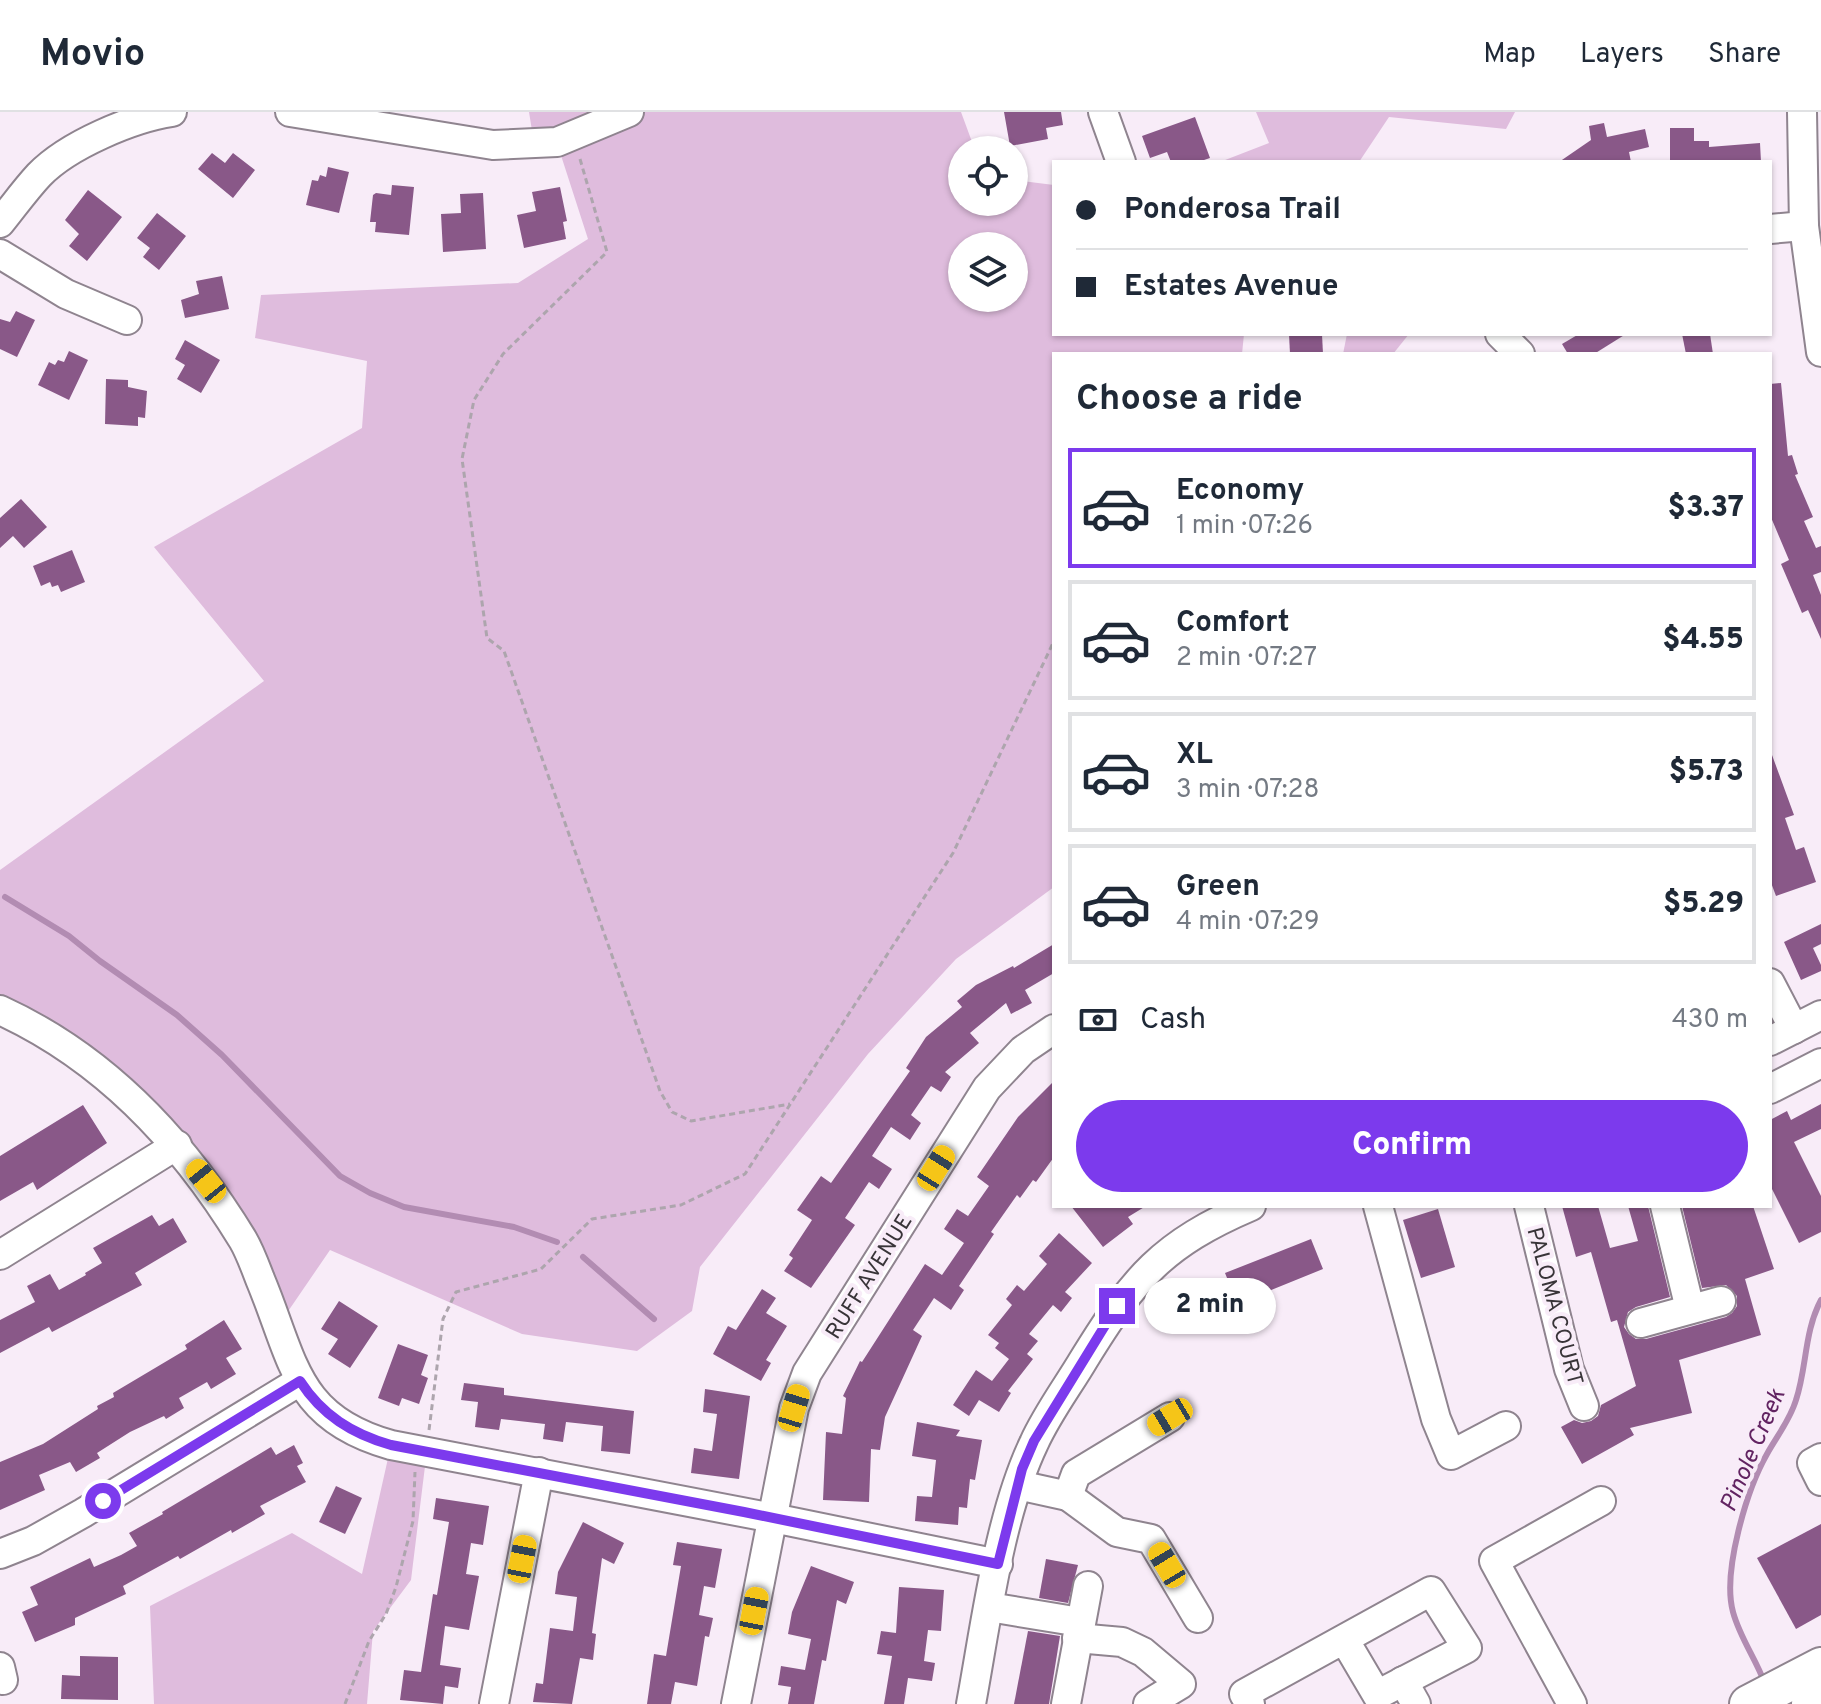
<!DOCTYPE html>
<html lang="en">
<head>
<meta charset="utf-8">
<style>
  body { margin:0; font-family:Overpass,sans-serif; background:#f6f6f7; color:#1f2937; height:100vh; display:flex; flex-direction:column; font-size:30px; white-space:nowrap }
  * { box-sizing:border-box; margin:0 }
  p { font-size:26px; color:#747a83 }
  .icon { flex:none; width:44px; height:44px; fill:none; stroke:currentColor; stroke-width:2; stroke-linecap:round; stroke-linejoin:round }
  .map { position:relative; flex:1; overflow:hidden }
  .drawer { position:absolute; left:1052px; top:240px; width:720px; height:856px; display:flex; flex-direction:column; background:#fff; border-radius:0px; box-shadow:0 2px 6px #0004 }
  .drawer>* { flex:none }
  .hud { position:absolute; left:1052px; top:48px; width:720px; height:176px; border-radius:0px; box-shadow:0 2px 6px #0004; display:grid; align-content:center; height:176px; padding:0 24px; background:#fff }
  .controls { position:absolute; left:948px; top:24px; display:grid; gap:16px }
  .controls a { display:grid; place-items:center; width:80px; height:80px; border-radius:50%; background:#fff; box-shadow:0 2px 6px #0004; font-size:40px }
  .end { position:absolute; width:36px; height:36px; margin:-18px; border:10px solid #7c3aed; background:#fff; box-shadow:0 0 0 4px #fff }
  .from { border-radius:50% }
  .bubble { position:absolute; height:56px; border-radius:28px; background:#fff; box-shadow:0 2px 6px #0004; font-size:26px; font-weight:800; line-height:56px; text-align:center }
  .car { position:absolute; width:24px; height:48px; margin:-24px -12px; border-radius:10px; box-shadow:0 0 6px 2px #0007; background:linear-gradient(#f5c518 24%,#345 0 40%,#f5c518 0 76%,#345 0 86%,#f5c518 0) }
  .hud b { display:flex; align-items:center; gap:28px; height:76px; font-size:30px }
  .hud b+b { border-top:2px solid #e0e1e3 }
  .hud i { width:20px; height:20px; background:#1f2937 }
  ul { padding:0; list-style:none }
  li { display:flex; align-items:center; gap:24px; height:120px; margin:0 16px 12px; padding:0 8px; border:4px solid #e0e1e3; border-radius:0px }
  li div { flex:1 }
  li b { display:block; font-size:30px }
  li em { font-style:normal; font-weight:800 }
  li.active { border-color:#7c3aed }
  li>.icon { width:72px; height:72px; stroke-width:1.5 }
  h2 { padding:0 24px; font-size:36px; line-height:96px }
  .pay { display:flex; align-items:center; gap:20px; height:88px; padding:0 24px; font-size:30px }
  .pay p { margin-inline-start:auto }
  .primary-button { display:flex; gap:16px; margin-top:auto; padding:16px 24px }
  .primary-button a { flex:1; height:92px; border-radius:48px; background:#7c3aed; color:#fff; font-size:32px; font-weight:800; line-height:92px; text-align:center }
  header { display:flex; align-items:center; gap:48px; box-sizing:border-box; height:112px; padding:0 40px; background:#fff; border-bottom:2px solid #e0e1e3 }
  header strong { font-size:38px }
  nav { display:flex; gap:44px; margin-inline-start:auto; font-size:28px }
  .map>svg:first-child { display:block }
</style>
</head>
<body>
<header>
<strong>Movio</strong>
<nav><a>Map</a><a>Layers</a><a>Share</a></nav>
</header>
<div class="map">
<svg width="1821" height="1592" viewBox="0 0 1821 1592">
  <rect width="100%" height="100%" fill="#f8ecf8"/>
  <g fill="#dfbcdd" fill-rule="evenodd">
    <path d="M529,0H961L975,38H962V90H1014V68L1054,73V222H1244L1242,242H1054V775L956,847L868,942L700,1155L692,1199L637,1239L522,1222L330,1138L278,1214L177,1033L0,898V758L264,569L154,435L362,316L367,249L255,226L261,183L518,171L588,127L557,31H534ZM962,134H1014V186H962Z"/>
    <polygon points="1256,0 1515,0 1506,17 1389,5 1359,50 1220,50 1269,31"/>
    <polygon points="1347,222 1409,222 1393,242 1343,242"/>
    <polygon points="391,1333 427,1338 411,1468 373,1519 367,1592 154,1592 150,1494 292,1421 362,1462"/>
  </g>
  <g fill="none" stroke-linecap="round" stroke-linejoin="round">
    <g stroke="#b28cb2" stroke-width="6">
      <polyline points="5,785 69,824 100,849 177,903 222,943 340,1064 370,1081 404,1095 514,1115 557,1130"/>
      <polyline points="583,1145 654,1207"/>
      <path d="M1765,1572C1756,1547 1740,1526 1733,1500C1722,1460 1747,1377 1767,1342C1777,1324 1790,1308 1796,1288C1807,1255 1804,1220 1821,1188"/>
    </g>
  </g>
  <g fill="#895888">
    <polygon points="1004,0 1061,0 1063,13 1046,16 1048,27 1010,34"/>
    <polygon points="1195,5 1210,46 1198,50 1171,50 1167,40 1150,46 1142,24"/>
    <polygon points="1604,11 1607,25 1645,17 1649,35 1629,40 1631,50 1559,50 1591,28 1589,14"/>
    <polygon points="1670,16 1694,16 1694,29 1709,29 1709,35 1760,31 1761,50 1670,50"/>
    <polygon points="212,41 225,51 233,41 255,58 233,86 198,57"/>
    <polygon points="328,55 349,60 339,101 306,93 312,68 318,69 320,63 326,65"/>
    <polygon points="392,73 414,75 409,123 375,120 376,110 370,110 373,83 376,81 391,83"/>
    <polygon points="560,75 567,109 563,110 566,127 524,136 517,103 536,99 532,80"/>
    <polygon points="88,78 122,105 87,149 69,134 79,122 65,108"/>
    <polygon points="483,81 486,137 443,140 441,102 461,101 460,82"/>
    <polygon points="157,101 186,124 159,158 143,145 150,136 137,126"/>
    <polygon points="222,164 229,197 185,206 181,188 199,182 196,169"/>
    <polygon points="16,199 35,208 17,245 0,237 0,207 10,210"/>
    <polygon points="1289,222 1322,222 1323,242 1290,242"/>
    <polygon points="1579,222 1626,222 1594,242 1568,242 1562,232"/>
    <polygon points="1682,222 1710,222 1713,242 1686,242"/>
    <polygon points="185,228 220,248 201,281 177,267 185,253 175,247"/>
    <polygon points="69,239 88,248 69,288 38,273 49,250 55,253 58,248 64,250"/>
    <polygon points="106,267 128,268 128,275 147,279 145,306 138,305 138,314 105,312"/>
    <polygon points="1781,271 1788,344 1792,343 1798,362 1795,363 1813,405 1804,409 1816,436 1821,434 1821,460 1813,463 1821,483 1821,527 1808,498 1802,501 1781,452 1789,448 1770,403 1770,272"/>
    <polygon points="21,387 47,415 24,436 13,424 0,436 0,406"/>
    <polygon points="72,438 85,470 61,480 58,473 52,475 50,470 41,474 33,454"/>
    <polygon points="1772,643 1794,703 1785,706 1796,738 1804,735 1816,770 1776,784 1770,768"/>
    <polygon points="1821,812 1821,832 1813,836 1821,853 1821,859 1801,868 1784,830"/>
    <polygon points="1054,832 1054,861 1025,878 1032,891 1011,902 1006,891 970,921 979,931 945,960 951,965 941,980 931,974 911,1003 921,1011 910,1028 891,1015 872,1044 892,1057 879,1077 869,1070 845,1106 855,1113 811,1176 784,1159 793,1146 789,1143 812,1108 797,1098 821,1064 831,1071 910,959 906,956 926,925 962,895 957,889 976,873 1013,854 1014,856"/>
    <polygon points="1054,969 1054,1045 1036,1070 1033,1068 1020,1086 1017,1083 991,1120 994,1122 959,1174 964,1178 951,1198 934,1186 913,1218 922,1224 885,1305 880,1338 871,1337 869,1390 823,1388 826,1320 842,1322 846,1286 843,1284 860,1249 862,1250 925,1152 942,1163 964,1131 944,1117 957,1097 968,1104 989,1074 977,1065 1018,1005"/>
    <polygon points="1821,992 1821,1017 1794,1030 1821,1084 1821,1120 1799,1131 1770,1073 1770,1008 1787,999 1791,1008"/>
    <polygon points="83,993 107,1031 37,1078 33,1070 0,1089 0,1044"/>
    <polygon points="1071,1094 1146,1094 1128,1105 1133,1112 1103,1135"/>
    <polygon points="1562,1094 1598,1094 1610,1136 1638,1129 1628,1094 1648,1094 1670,1185 1636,1195 1628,1200 1624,1215 1629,1222 1636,1227 1646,1227 1726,1205 1732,1201 1737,1194 1737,1184 1726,1173 1702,1176 1682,1094 1753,1094 1774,1157 1745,1167 1761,1223 1679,1248 1692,1301 1630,1316 1634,1323 1582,1352 1561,1315 1574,1308 1582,1311 1591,1309 1598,1304 1601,1293 1636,1274 1617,1208 1611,1210 1591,1140 1576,1145"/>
    <polygon points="1438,1097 1455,1155 1421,1166 1403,1108"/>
    <polygon points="152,1103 159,1114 173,1106 187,1130 135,1161 142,1173 52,1220 49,1215 0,1241 0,1208 35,1190 27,1174 50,1162 59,1178 86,1163 85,1161 102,1151 93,1136"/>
    <polygon points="1059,1121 1092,1151 1065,1180 1072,1186 1061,1200 1053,1193 1029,1222 1038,1229 1027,1242 1033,1247 1008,1279 1011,1281 999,1300 979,1288 969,1304 953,1293 976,1258 992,1269 1009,1247 995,1236 999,1231 988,1223 1012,1193 1006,1187 1017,1173 1024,1179 1047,1152 1039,1144"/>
    <polygon points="1311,1127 1323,1157 1254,1185 1260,1201 1244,1208 1225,1161"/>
    <polygon points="762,1177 776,1186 766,1201 787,1214 766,1248 771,1251 761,1269 713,1242 728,1214 736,1218"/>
    <polygon points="339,1189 378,1214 350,1256 328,1242 338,1227 321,1217"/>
    <polygon points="224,1208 242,1237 226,1246 236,1262 211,1277 207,1270 179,1286 184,1296 166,1307 164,1304 130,1320 97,1341 100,1346 76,1360 70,1350 39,1363 45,1378 0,1398 0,1350 43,1332 98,1297 97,1294 114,1285 113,1281 187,1237 185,1233"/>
    <polygon points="398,1232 428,1243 421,1263 428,1266 419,1292 402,1286 399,1294 378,1286"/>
    <polygon points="464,1271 504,1276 504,1283 634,1299 630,1342 601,1339 603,1314 566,1310 563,1330 543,1327 545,1312 501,1307 499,1318 475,1315 478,1290 461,1288"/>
    <polygon points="705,1277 750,1284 739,1367 691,1361 694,1336 712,1339 717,1302 703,1300"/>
    <polygon points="917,1310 960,1318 956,1324 982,1328 975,1368 970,1367 967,1396 959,1395 958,1413 915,1409 917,1384 932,1385 936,1348 912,1344"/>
    <polygon points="294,1333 303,1351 297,1354 306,1370 260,1394 265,1402 232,1421 231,1418 180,1447 178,1444 123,1474 126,1482 75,1506 75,1513 35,1530 22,1500 38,1493 30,1475 90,1446 94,1455 121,1443 137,1434 129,1421 163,1402 162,1400 271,1335 276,1343"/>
    <polygon points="336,1374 362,1386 345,1422 319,1410"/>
    <polygon points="436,1386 489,1394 483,1433 471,1431 466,1462 479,1464 469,1518 445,1514 440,1553 461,1556 458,1576 445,1574 443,1592 400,1588 404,1558 421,1560 433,1482 437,1483 449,1410 433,1407"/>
    <polygon points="583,1410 624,1431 614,1452 602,1446 592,1521 596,1522 593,1548 580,1546 572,1592 533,1590 536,1571 543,1572 550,1516 573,1519 577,1485 555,1482 558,1460"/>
    <polygon points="1821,1412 1821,1503 1796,1517 1757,1446"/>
    <polygon points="677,1430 722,1437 715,1476 704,1474 699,1503 713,1506 709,1525 705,1524 697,1574 675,1570 671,1592 647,1592 654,1542 666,1544 681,1454 673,1453"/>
    <polygon points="1046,1447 1078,1453 1068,1491 1039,1486"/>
    <polygon points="811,1454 854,1470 846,1492 837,1488 826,1549 822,1548 814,1592 788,1592 791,1575 778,1573 781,1554 805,1558 811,1527 788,1522 792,1500"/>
    <polygon points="899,1475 944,1478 941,1519 928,1518 924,1549 935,1551 932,1569 908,1566 904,1592 884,1592 892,1544 877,1542 881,1519 896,1521"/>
    <polygon points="1028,1519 1060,1524 1049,1592 1014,1592"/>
    <polygon points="80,1544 118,1545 118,1588 61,1587 62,1563 80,1564"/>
  </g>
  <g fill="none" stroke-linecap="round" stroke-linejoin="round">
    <defs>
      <g id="minor">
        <polyline points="290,0 493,33 557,30 629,0"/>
        <polyline points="1103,0 1121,50"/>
        <polyline points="1802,0 1804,114 1821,240"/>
        <path d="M0,111C13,95 25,78 39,63C68,33 132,6 172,0"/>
        <polyline points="1770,117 1804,114"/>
        <polyline points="0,142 66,182 127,208"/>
        <polyline points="1500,222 1520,242"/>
        <polyline points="1770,871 1794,917"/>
        <path d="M0,898C105,946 184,1031 243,1128C250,1140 255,1154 260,1167C294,1248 294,1306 391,1333L773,1406L998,1452"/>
        <polyline points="1770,929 1821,903"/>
        <polyline points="1770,977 1821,951"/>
        <polyline points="1378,1094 1436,1307 1451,1343 1506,1314"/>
        <polyline points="1529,1094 1569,1257 1584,1294"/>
        <polyline points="1665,1094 1690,1197"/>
        <polyline points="0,1143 177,1033"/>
        <polyline points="1641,1211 1721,1189"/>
        <polyline points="1821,1346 1812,1351 1821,1369"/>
        <polyline points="1018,1373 1068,1384 1076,1362 1170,1305"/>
        <polyline points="1068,1384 1117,1420 1151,1427 1198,1506"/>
        <polyline points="0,1442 33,1429 83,1401 300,1269"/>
        <polyline points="989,1495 1080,1510"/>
        <polyline points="1077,1526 1122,1530 1143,1540 1181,1572 1148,1592"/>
        <polyline points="0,1555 3,1568"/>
        <polyline points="1403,1569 1416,1592"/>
        <polyline points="494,1592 539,1360"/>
        <polyline points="736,1592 794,1296 807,1261 987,976 1023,938 1054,917"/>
        <path d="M971,1592C986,1511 999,1404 1034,1331C1047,1302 1068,1274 1084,1247C1134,1166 1162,1132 1251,1094"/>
        <polyline points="1066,1592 1088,1474"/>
        <polyline points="1250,1592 1244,1582 1431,1479 1467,1536 1377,1583 1344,1527"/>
        <polyline points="1572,1592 1494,1449 1601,1389"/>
      </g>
      <g id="major">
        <polyline points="1748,1592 1821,1554"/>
        <polyline points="1810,1592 1821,1586"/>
      </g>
    </defs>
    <use href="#minor" stroke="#8f848f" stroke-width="32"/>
    <use href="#major" stroke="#8f848f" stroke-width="40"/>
    <g stroke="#ada5ad" stroke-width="3" stroke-dasharray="6 4" stroke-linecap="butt">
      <polyline points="580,47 607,140 503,242 474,288 462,347 487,526 504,539 660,979 672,1000 691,1009 790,992"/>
      <polyline points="429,1318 443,1207 456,1180 541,1157 592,1107 681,1093 745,1062 953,741 1054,529"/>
      <polyline points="345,1592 369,1529 386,1502 396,1475 413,1409 415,1360"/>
    </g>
    <use href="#minor" stroke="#fff" stroke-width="28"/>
    <use href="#major" stroke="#fff" stroke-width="36"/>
  </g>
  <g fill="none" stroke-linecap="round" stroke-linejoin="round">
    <path stroke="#7c3aed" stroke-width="10" d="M103,1389L300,1269C322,1303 352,1322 391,1333L744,1400L998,1452L1022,1357L1034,1329L1117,1194"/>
  </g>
  <g text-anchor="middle" stroke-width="8" stroke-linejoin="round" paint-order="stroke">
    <g font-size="22" fill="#383438" stroke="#f8ecf8">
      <text transform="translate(868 1164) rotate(-58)" y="8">RUFF AVENUE</text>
      <text transform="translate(1556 1194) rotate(75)" y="8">PALOMA COURT</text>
    </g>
    <g font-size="24" font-style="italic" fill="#622462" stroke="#f8ecf8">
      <text transform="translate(1752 1338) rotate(-67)" y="8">Pinole Creek</text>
    </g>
  </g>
</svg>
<div class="controls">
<a><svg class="icon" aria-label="locate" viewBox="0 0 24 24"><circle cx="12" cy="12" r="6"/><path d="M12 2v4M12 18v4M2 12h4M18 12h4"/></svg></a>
<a><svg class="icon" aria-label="layers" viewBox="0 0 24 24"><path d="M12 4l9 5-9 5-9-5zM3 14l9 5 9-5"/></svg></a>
</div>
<i class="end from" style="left:103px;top:1389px"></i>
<i class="end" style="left:1117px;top:1194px"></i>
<div class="bubble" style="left:1144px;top:1166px;width:132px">2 min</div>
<i class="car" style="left:936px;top:1056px;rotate:32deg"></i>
<i class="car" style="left:206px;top:1069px;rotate:321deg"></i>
<i class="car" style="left:794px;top:1296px;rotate:17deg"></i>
<i class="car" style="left:1170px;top:1305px;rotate:239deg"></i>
<i class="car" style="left:522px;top:1447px;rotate:11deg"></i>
<i class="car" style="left:1167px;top:1453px;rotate:329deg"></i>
<i class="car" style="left:754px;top:1499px;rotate:11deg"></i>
<div class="hud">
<b><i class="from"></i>Ponderosa Trail</b>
<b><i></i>Estates Avenue</b>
</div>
<section class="drawer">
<h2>Choose a ride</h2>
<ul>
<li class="active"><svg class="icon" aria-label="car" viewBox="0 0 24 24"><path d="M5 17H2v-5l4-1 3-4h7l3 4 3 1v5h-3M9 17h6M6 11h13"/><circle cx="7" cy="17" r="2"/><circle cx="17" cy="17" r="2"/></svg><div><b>Economy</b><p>1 min · 07:26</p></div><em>$3.37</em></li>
<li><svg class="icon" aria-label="car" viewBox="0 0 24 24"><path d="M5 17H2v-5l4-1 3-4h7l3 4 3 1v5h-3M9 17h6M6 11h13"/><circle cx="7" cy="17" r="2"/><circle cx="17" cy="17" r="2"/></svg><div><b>Comfort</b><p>2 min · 07:27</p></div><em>$4.55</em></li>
<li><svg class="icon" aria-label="car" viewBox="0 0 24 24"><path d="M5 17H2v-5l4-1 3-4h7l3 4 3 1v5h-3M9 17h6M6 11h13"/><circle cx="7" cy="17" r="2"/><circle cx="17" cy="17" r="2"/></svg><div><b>XL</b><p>3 min · 07:28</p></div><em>$5.73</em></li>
<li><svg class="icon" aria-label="car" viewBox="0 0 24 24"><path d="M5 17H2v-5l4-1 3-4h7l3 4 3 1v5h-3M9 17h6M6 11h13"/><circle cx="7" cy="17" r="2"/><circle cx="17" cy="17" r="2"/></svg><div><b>Green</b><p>4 min · 07:29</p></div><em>$5.29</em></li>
</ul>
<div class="pay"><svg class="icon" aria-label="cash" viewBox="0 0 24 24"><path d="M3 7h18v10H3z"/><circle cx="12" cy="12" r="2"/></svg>Cash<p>430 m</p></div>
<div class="primary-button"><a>Confirm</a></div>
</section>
</div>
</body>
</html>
